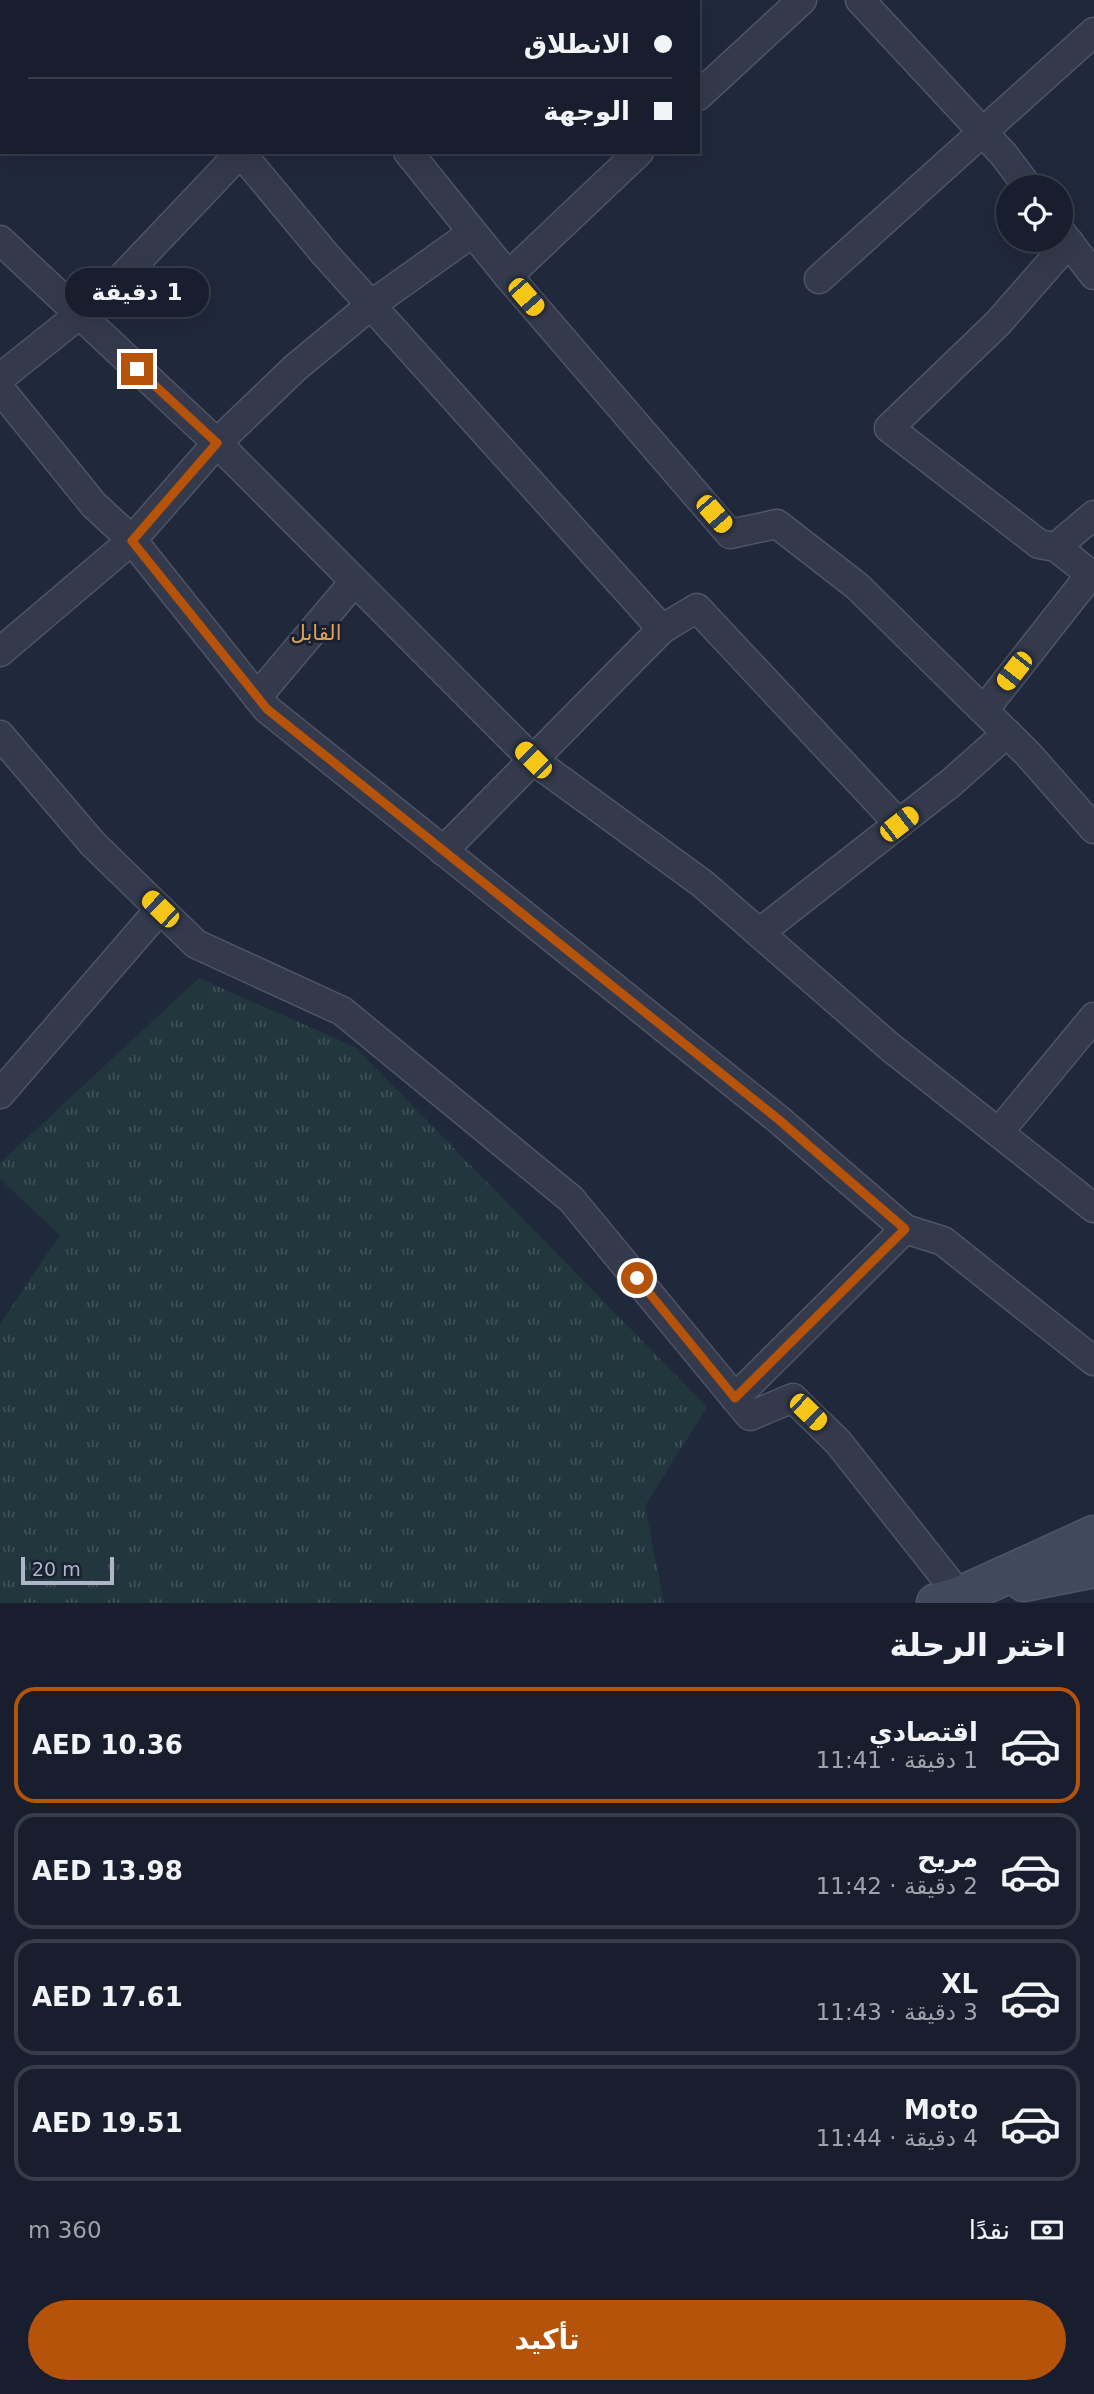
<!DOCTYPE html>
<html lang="ar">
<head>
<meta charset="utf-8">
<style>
  body { margin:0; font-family:"DejaVu Sans","Noto Sans Arabic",sans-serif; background:#212735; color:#f1f3f6; direction:rtl; height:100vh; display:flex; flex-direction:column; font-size:26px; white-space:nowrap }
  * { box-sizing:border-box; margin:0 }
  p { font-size:23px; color:#9fa2aa }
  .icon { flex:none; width:38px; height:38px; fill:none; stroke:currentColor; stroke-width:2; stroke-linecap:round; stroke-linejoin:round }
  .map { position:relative; height:1603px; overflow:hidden; direction:ltr }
  .sheet { display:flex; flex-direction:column; background:#181e2d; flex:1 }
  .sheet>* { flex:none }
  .guide { position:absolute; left:0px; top:0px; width:700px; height:154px; box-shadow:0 7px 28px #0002,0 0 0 2px #363c49; direction:rtl; display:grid; align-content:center; height:154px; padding:0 28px; background:#181e2d }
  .fabs { position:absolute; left:996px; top:175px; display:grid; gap:14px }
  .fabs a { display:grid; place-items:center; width:77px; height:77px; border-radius:50%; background:#181e2d; box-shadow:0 7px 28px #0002,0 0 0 2px #363c49; font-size:35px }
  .scale { position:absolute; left:21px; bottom:18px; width:93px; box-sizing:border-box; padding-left:7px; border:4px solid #aeb5c8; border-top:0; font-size:19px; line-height:24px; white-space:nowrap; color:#aeb5c8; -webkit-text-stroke:5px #192030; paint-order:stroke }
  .end { position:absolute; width:32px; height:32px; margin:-16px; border:9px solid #b45309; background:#fff; box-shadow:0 0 0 4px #fff }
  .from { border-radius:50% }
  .bubble { position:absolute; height:49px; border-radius:24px; background:#181e2d; box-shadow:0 7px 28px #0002,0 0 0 2px #363c49; font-size:23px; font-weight:700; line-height:49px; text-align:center; direction:rtl }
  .car { position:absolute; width:21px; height:42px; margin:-21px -10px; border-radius:9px; box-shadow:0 0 5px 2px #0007; background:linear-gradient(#f5c518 24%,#345 0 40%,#f5c518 0 76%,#345 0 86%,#f5c518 0) }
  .guide b { display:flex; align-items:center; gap:24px; height:66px; font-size:26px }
  .guide b+b { border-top:2px solid #363c49 }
  .guide i { width:18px; height:18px; background:#f1f3f6 }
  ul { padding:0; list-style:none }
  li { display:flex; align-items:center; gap:21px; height:116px; margin:0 14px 10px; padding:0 14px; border:4px solid #363c49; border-radius:21px }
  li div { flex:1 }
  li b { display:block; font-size:26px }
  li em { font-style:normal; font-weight:700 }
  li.current { border-color:#b45309 }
  li>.icon { width:63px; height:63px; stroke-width:1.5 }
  h2 { padding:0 28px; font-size:32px; line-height:84px }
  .pay { display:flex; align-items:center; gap:18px; height:77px; padding:0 28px; font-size:26px }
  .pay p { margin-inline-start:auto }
  .primary-button { display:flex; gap:14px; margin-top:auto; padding:14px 28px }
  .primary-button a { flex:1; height:80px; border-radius:42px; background:#b45309; color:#fff; font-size:28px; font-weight:700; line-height:80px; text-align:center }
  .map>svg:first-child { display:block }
</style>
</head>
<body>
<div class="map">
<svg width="1094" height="1603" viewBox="0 0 1094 1603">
  <defs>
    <pattern id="grass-tufts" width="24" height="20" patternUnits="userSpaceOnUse" patternTransform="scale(1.75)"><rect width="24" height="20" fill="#22363d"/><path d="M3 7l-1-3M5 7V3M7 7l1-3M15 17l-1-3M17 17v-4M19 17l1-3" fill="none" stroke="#405158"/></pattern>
  </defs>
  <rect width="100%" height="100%" fill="#20283c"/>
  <polygon fill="url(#grass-tufts)" points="199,978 355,1047 707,1407 645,1506 664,1603 0,1603 0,1324 60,1235 0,1179 0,1163"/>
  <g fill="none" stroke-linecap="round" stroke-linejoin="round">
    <defs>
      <g id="street">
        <polyline points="559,0 560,2"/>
        <polyline points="860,0 1004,155 1028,187"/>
        <polyline points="430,2 433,0"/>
        <polyline points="698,96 802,0"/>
        <polyline points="408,152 508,276 730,534 777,524 857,586 1028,754 1094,829"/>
        <polyline points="241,153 324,253 662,629"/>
        <polyline points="1060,231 1094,275"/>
        <polyline points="0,240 217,443 533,760 703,884 890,1047 1094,1208"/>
        <polyline points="1069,242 998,323 889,428 1039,544 1056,547 1094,577"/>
        <polyline points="508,276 639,152"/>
        <polyline points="819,279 1094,32"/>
        <polyline points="0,378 110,290 241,152"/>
        <polyline points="0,389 94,505 132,540 267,709 778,1119 905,1229 943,1241 1094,1361"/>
        <polyline points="1056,547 1094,515"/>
        <polyline points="0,652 132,540 217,443 295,368 371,305 472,233"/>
        <polyline points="257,697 354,582"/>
        <polyline points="984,710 1091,574"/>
        <polyline points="0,735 93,844 196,944 342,1011 571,1199 750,1416 793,1398 838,1442 960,1596"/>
        <polyline points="443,851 662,629 697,608 899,824"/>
        <polyline points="759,933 952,782 1007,733"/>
        <polyline points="0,1094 160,909"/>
        <polyline points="999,1132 1094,1017"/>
        <polyline points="735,1398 905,1229"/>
      </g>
      <g id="secondary">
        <polyline points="1024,1582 1094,1568"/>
        <polyline points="936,1603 960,1596 1094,1535"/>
      </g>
    </defs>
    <use href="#street" stroke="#4e5566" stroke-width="31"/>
    <use href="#secondary" stroke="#4e5566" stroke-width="41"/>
    <use href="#street" stroke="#343a4c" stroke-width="28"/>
    <use href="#secondary" stroke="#41495f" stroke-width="38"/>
  </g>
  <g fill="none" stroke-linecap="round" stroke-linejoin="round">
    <polyline stroke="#b45309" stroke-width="9" points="137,369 217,443 132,541 267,709 778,1119 905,1229 735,1398 637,1278"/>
  </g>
  <g text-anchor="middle" stroke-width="6" stroke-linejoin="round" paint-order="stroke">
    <g font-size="21" fill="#dda154" stroke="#192030">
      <text x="316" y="640">القابل</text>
    </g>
  </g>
</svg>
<div class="fabs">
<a><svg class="icon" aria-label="locate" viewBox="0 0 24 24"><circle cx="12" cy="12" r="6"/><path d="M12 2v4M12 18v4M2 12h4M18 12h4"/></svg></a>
</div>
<div class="scale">20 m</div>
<i class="end from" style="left:637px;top:1278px"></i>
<i class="end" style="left:137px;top:369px"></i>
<div class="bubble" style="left:65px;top:268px;width:144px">1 دقيقة</div>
<i class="car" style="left:526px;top:297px;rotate:139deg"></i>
<i class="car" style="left:714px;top:514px;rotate:139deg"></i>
<i class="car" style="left:1014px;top:671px;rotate:218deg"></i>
<i class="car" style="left:533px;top:760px;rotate:315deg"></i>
<i class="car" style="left:899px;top:824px;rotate:52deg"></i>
<i class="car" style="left:160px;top:909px;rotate:314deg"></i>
<i class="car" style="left:808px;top:1412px;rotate:134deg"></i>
<div class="guide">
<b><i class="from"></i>الانطلاق</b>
<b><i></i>الوجهة</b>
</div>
</div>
<section class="sheet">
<h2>اختر الرحلة</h2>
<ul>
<li class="current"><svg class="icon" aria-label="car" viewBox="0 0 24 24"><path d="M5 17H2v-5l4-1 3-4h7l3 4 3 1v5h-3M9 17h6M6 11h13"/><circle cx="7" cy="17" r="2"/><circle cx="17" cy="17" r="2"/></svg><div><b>اقتصادي</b><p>1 دقيقة · 11:41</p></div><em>AED 10.36</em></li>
<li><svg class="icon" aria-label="car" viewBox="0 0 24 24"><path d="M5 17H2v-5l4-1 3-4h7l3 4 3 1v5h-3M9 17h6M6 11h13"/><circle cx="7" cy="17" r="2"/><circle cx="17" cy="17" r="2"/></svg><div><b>مريح</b><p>2 دقيقة · 11:42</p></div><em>AED 13.98</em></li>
<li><svg class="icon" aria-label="car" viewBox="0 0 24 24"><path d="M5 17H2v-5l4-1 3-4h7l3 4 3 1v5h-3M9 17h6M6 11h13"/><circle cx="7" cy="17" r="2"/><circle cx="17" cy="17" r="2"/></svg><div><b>XL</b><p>3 دقيقة · 11:43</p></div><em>AED 17.61</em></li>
<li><svg class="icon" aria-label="car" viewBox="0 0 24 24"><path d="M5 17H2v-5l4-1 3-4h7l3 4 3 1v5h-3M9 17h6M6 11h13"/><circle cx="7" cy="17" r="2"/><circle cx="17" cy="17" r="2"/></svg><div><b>Moto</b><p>4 دقيقة · 11:44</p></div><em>AED 19.51</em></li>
</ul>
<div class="pay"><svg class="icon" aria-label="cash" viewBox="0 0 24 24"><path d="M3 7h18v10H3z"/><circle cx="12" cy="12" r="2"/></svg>نقدًا<p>360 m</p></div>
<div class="primary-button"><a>تأكيد</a></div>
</section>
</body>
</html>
